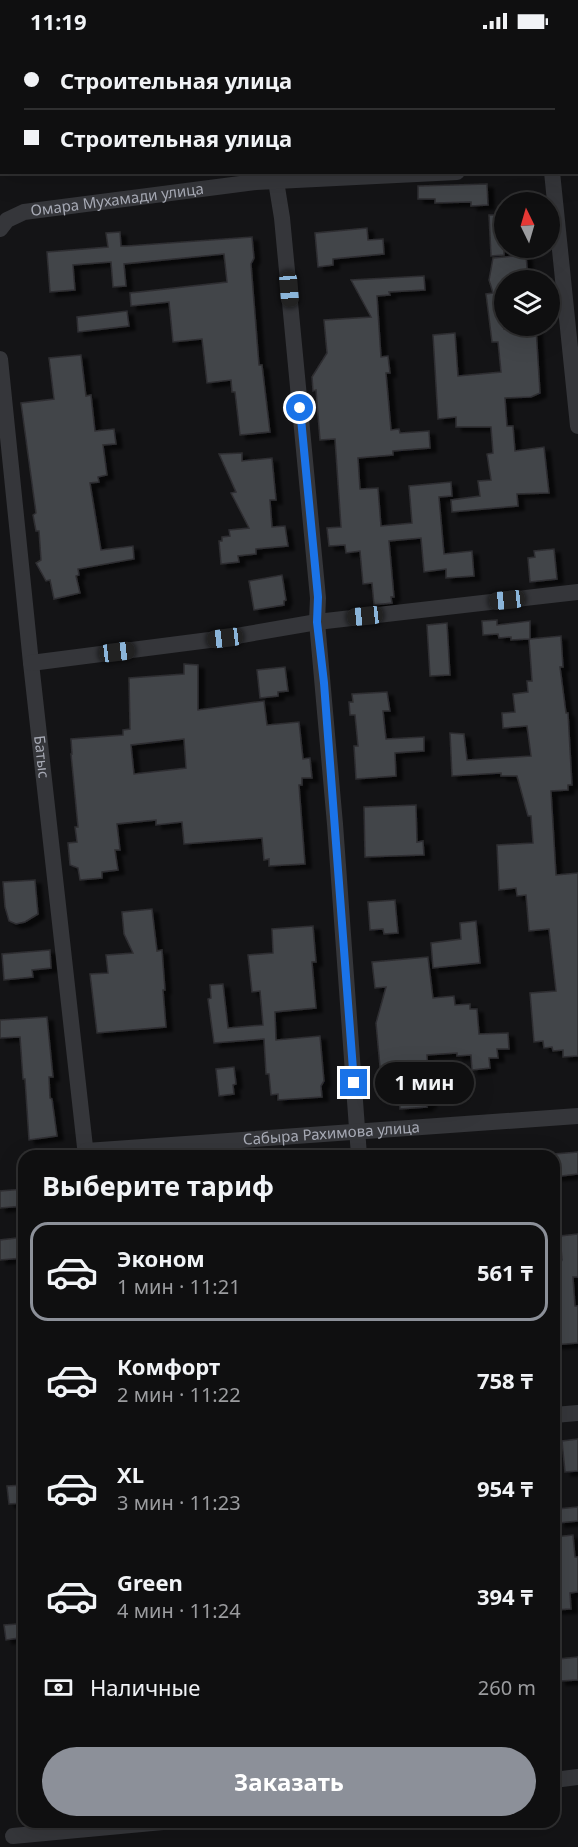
<!DOCTYPE html>
<html lang="ru">
<head>
<meta charset="utf-8">
<style>
  body { margin:0; font-family:"Noto Sans",sans-serif; background:#1d1d1e; color:#f1f3f6; height:100vh; display:flex; flex-direction:column; font-size:22px; white-space:nowrap }
  * { box-sizing:border-box; margin:0 }
  p { font-size:20px; color:#9b9c9f }
  .icon { flex:none; width:33px; height:33px; fill:none; stroke:currentColor; stroke-width:2; stroke-linecap:round; stroke-linejoin:round }
  .map { position:relative; flex:1; overflow:hidden }
  .panel { position:absolute; left:18px; top:1108px; width:542px; height:678px; display:flex; flex-direction:column; background:#0f0f10; border-radius:18px; box-shadow:0 6px 24px #0002,0 0 0 2px #2f2f30 }
  .panel>* { flex:none }
  .guide { position:absolute; left:0px; top:0px; width:579px; height:132px; box-shadow:0 6px 24px #0002,0 0 0 2px #2f2f30; display:grid; align-content:center; height:132px; padding:0 24px; background:#0f0f10 }
  .needle { width:39px; rotate:355deg }
  .controls { position:absolute; left:494px; top:150px; display:grid; gap:12px }
  .controls a { display:grid; place-items:center; width:66px; height:66px; border-radius:50%; background:#0f0f10; box-shadow:0 6px 24px #0002,0 0 0 2px #2f2f30; font-size:30px }
  .end { position:absolute; width:27px; height:27px; margin:-14px; border:8px solid #1a73e8; background:#fff; box-shadow:0 0 0 3px #fff }
  .from { border-radius:50% }
  .bubble { position:absolute; height:42px; border-radius:21px; background:#0f0f10; box-shadow:0 6px 24px #0002,0 0 0 2px #2f2f30; font-size:20px; font-weight:700; line-height:42px; text-align:center }
  .car { position:absolute; width:18px; height:36px; margin:-18px -9px; border-radius:8px; box-shadow:0 0 4px 2px #0007; background:linear-gradient(#222 24%,#8ab4d8 0 40%,#222 0 76%,#8ab4d8 0 86%,#222 0) }
  .guide b { display:flex; align-items:center; gap:21px; height:57px; font-size:22px }
  .guide b+b { border-top:2px solid #2f2f30 }
  .guide i { width:15px; height:15px; background:#f1f3f6 }
  ul { padding:0; list-style:none }
  li { display:flex; align-items:center; gap:18px; height:99px; margin:0 12px 9px; padding:0 12px; border:3px solid transparent; border-radius:18px }
  li div { flex:1 }
  li b { display:block; font-size:22px }
  li em { font-style:normal; font-weight:700 }
  li.on { border-color:#8c9099 }
  li>.icon { width:54px; height:54px; stroke-width:1.5 }
  h2 { padding:0 24px; font-size:27px; line-height:72px }
  .pay { display:flex; align-items:center; gap:15px; height:66px; padding:0 24px; font-size:22px }
  .pay p { margin-inline-start:auto }
  .button { display:flex; gap:12px; margin-top:auto; padding:12px 24px }
  .button a { flex:1; height:69px; border-radius:36px; background:#8c9099; color:#fff; font-size:24px; font-weight:700; line-height:69px; text-align:center }
  .status { display:flex; justify-content:space-between; align-items:center; height:42px; padding:0 30px; background:#0f0f10; direction:ltr }
  .status svg { height:16px; fill:currentColor }
  .map>svg:first-child { display:block }
</style>
</head>
<body>
<div class="status"><b>11:19</b><svg viewBox="0 0 49 12"><path d="M0 12V9h3v3zM5 12V6h3v6zM10 12V3h3v9zM15 12V0h3v12zM26 1h20v11H26zM47 4h2v5h-2z"/></svg></div>
<div class="map">
<svg width="578" height="1805" viewBox="0 0 578 1805">
  <defs>
    <filter id="shadow"><feDropShadow dx="6" dy="4" stdDeviation="1.5" flood-color="#0009"/></filter>
  </defs>
  <rect width="100%" height="100%" fill="#141416"/>
  <g fill="#434449" stroke="#2e2e31" stroke-width="1.5" fill-rule="evenodd" filter="url(#shadow)">
    <polygon points="487,142 488,163 471,164 471,160 435,161 435,157 418,157 418,144"/>
    <polygon points="489,173 504,173 504,213 491,214"/>
    <polygon points="367,186 368,198 383,197 384,212 333,217 333,223 318,225 315,191"/>
    <polygon points="120,190 121,204 127,204 252,195 254,216 251,222 259,323 262,323 270,390 240,393 235,350 232,350 231,338 207,341 202,297 173,300 169,260 131,264 130,251 227,240 224,212 124,222 126,244 113,245 111,220 73,223 75,248 50,250 47,210 108,205 106,191"/>
    <polygon points="526,213 528,238 504,238 504,287 536,285 540,351 531,355 505,356 507,384 513,384 515,409 544,405 549,451 517,452 518,464 452,470 451,458 480,454 478,439 491,438 487,412 493,411 491,385 456,385 456,375 438,377 433,293 455,291 458,334 501,330 498,300 492,300 486,252 493,251 489,238 493,216"/>
    <polygon points="424,234 425,248 389,250 390,253 377,254 381,315 388,314 390,331 386,331 391,388 399,387 400,391 429,389 430,406 393,409 393,413 358,416 360,447 378,446 381,484 412,481 409,444 451,440 452,454 439,455 444,512 472,509 474,534 446,536 446,527 424,530 421,496 389,499 394,555 391,555 392,561 374,563 372,541 363,542 360,509 346,511 345,503 329,504 327,486 341,485 335,397 320,398 316,348 313,349 312,335 327,311 324,278 371,275 351,238"/>
    <polygon points="127,269 129,284 78,290 77,275"/>
    <polygon points="81,313 86,354 91,353 95,389 114,387 116,402 103,403 107,433 98,435 99,440 90,441 101,508 133,504 134,517 78,527 79,533 76,534 80,551 54,557 50,538 46,539 36,521 41,518 39,489 36,489 33,473 36,471 21,361 54,357 49,316"/>
    <polygon points="242,411 242,419 272,416 276,458 270,458 272,485 285,484 288,504 256,507 256,512 238,514 239,520 221,522 219,499 222,499 222,495 230,494 229,488 249,486 231,451 236,450 219,412"/>
    <polygon points="554,507 557,537 530,540 528,516 535,515 534,509"/>
    <polygon points="282,533 286,558 284,559 284,563 254,568 249,539"/>
    <polygon points="497,578 497,583 530,579 530,597 561,594 563,625 560,625 566,671 568,671 572,743 568,743 568,748 551,749 556,833 578,831 578,1014 563,1015 563,1008 553,1009 552,1005 544,1006 543,999 534,1000 530,951 556,949 549,887 529,889 526,853 517,854 516,846 499,848 497,803 533,801 531,774 528,774 517,734 501,734 501,731 452,734 450,691 464,692 467,718 531,714 527,684 503,686 502,671 515,670 513,652 528,650 527,639 532,639 529,597 511,598 511,595 499,596 498,592 483,593 482,579"/>
    <polygon points="447,581 450,633 430,634 427,583"/>
    <path d="M184,622L198,623V668L264,659L267,683L299,680L303,717L310,716L312,736H302V743H299L305,822L269,824V817L264,818L262,796L184,802L182,780L156,783V778L117,782L120,808H115L118,828L102,830V836L80,838L78,826L70,823L68,801L77,800L75,785H78L71,712H72L71,697L123,693V688L130,687L129,636L184,632ZM184,697L186,726L134,732L131,703Z"/>
    <polygon points="285,625 288,649 278,650 278,654 260,656 257,628"/>
    <polygon points="387,650 390,669 383,669 386,697 424,695 424,709 395,711 396,734 356,737 354,704 358,704 355,673 350,673 349,660 353,660 352,652"/>
    <polygon points="416,763 417,800 423,799 424,813 365,815 364,765"/>
    <polygon points="35,838 38,872 25,880 16,882 9,879 5,865 3,840"/>
    <polygon points="395,858 398,891 384,892 383,887 370,888 368,860"/>
    <polygon points="152,867 157,909 162,908 165,948 163,948 166,985 97,991 90,932 108,931 106,913 133,911 124,892 122,870"/>
    <polygon points="476,879 480,921 433,926 431,901 461,897 460,881"/>
    <polygon points="313,884 316,920 312,920 316,966 275,970 276,998 320,994 324,1039 321,1044 322,1055 278,1058 278,1052 271,1053 269,1032 266,1032 264,997 214,1001 208,957 211,956 210,943 223,942 228,986 263,983 260,949 252,950 248,913 273,911 272,887"/>
    <polygon points="50,908 51,926 32,928 33,935 4,938 2,912"/>
    <polygon points="428,915 433,956 454,954 455,963 470,962 470,967 477,967 479,992 508,991 509,1007 497,1007 498,1016 489,1016 490,1026 472,1028 471,1013 457,1014 457,1011 427,1013 430,1062 426,1062 427,1065 400,1067 399,1046 382,1047 376,981 386,945 375,946 372,920"/>
    <polygon points="47,975 53,1035 49,1035 50,1056 52,1057 57,1094 29,1098 25,1037 23,1037 20,995 0,996 0,978"/>
    <polygon points="234,1025 236,1042 233,1043 234,1052 219,1054 216,1027"/>
    <polygon points="578,1110 578,1132 554,1135 554,1112"/>
    <polygon points="24,1147 24,1164 0,1166 0,1149"/>
    <polygon points="578,1192 578,1235 573,1235 575,1264 578,1264 578,1301 554,1303 554,1231 562,1218 560,1194"/>
    <polygon points="24,1195 24,1216 0,1218 0,1198"/>
    <polygon points="578,1397 578,1429 565,1430 562,1399"/>
    <polygon points="24,1443 24,1461 9,1462 7,1444"/>
    <polygon points="578,1465 578,1479 559,1481 557,1467"/>
    <polygon points="573,1493 575,1515 578,1515 578,1550 570,1551 571,1567 554,1568 554,1495"/>
    <polygon points="17,1582 19,1596 6,1598 4,1583"/>
    <polygon points="578,1615 578,1638 560,1639 558,1617"/>
  </g>
  <g fill="none" stroke-linecap="round" stroke-linejoin="round">
    <g stroke="#35363a" stroke-width="16">
      <polyline points="185,0 185,2"/>
      <polyline points="494,0 494,2"/>
      <polyline points="552,130 578,384"/>
      <polyline points="276,139 282,176 318,556 317,580 335,782 359,1114"/>
      <path id="s1" d="M0,187L7,178L24,170L256,140L457,130"/>
      <path id="s2" d="M0,317L31,621L86,1114"/>
      <polyline points="31,621 225,596 317,580 578,550"/>
      <path id="s3" d="M86,1109L578,1074"/>
      <polyline points="554,1373 578,1371"/>
      <polyline points="554,1738 578,1735"/>
      <polyline points="13,1794 163,1780"/>
    </g>
  </g>
  <g fill="none" stroke-linecap="round" stroke-linejoin="round">
    <polyline stroke="#1a73e8" stroke-width="8" points="300,366 318,555 317,580 324,641 354,1041"/>
  </g>
  <g text-anchor="middle" stroke-width="4.5" stroke-linejoin="round" paint-order="stroke">
    <g font-size="15" fill="#a7aab5" stroke="#0f0f11">
      <text dy="5" stroke="none"><textPath href="#s1" startOffset="124">Омара Мухамади улица</textPath></text>
      <text dy="5" stroke="none"><textPath href="#s2" startOffset="400">Батыс</textPath></text>
      <text dy="5" stroke="none"><textPath href="#s3" startOffset="246">Сабыра Рахимова улица</textPath></text>
    </g>
  </g>
</svg>
<div class="controls">
<a><svg class="needle" viewBox="-14 -14 28 28"><path d="M0-13l5 13h-10z" fill="#e53935"/><path d="M0 13l5-13h-10z" fill="#9b9c9f"/></svg></a>
<a><svg class="icon" aria-label="layers" viewBox="0 0 24 24"><path d="M12 4l9 5-9 5-9-5zM3 14l9 5 9-5"/></svg></a>
</div>
<i class="end from" style="left:300px;top:366px"></i>
<i class="end" style="left:354px;top:1041px"></i>
<div class="bubble" style="left:375px;top:1020px;width:99px">1 мин</div>
<i class="car" style="left:289px;top:247px;rotate:175deg"></i>
<i class="car" style="left:507px;top:558px;rotate:264deg"></i>
<i class="car" style="left:365px;top:574px;rotate:264deg"></i>
<i class="car" style="left:225px;top:596px;rotate:263deg"></i>
<i class="car" style="left:117px;top:610px;rotate:83deg"></i>
<div class="guide">
<b><i class="from"></i>Строительная улица</b>
<b><i></i>Строительная улица</b>
</div>
<section class="panel">
<h2>Выберите тариф</h2>
<ul>
<li class="on"><svg class="icon" aria-label="car" viewBox="0 0 24 24"><path d="M5 17H2v-5l4-1 3-4h7l3 4 3 1v5h-3M9 17h6M6 11h13"/><circle cx="7" cy="17" r="2"/><circle cx="17" cy="17" r="2"/></svg><div><b>Эконом</b><p>1 мин · 11:21</p></div><em>561 ₸</em></li>
<li><svg class="icon" aria-label="car" viewBox="0 0 24 24"><path d="M5 17H2v-5l4-1 3-4h7l3 4 3 1v5h-3M9 17h6M6 11h13"/><circle cx="7" cy="17" r="2"/><circle cx="17" cy="17" r="2"/></svg><div><b>Комфорт</b><p>2 мин · 11:22</p></div><em>758 ₸</em></li>
<li><svg class="icon" aria-label="car" viewBox="0 0 24 24"><path d="M5 17H2v-5l4-1 3-4h7l3 4 3 1v5h-3M9 17h6M6 11h13"/><circle cx="7" cy="17" r="2"/><circle cx="17" cy="17" r="2"/></svg><div><b>XL</b><p>3 мин · 11:23</p></div><em>954 ₸</em></li>
<li><svg class="icon" aria-label="car" viewBox="0 0 24 24"><path d="M5 17H2v-5l4-1 3-4h7l3 4 3 1v5h-3M9 17h6M6 11h13"/><circle cx="7" cy="17" r="2"/><circle cx="17" cy="17" r="2"/></svg><div><b>Green</b><p>4 мин · 11:24</p></div><em>394 ₸</em></li>
</ul>
<div class="pay"><svg class="icon" aria-label="cash" viewBox="0 0 24 24"><path d="M3 7h18v10H3z"/><circle cx="12" cy="12" r="2"/></svg>Наличные<p>260 m</p></div>
<div class="button"><a>Заказать</a></div>
</section>
</div>
</body>
</html>
